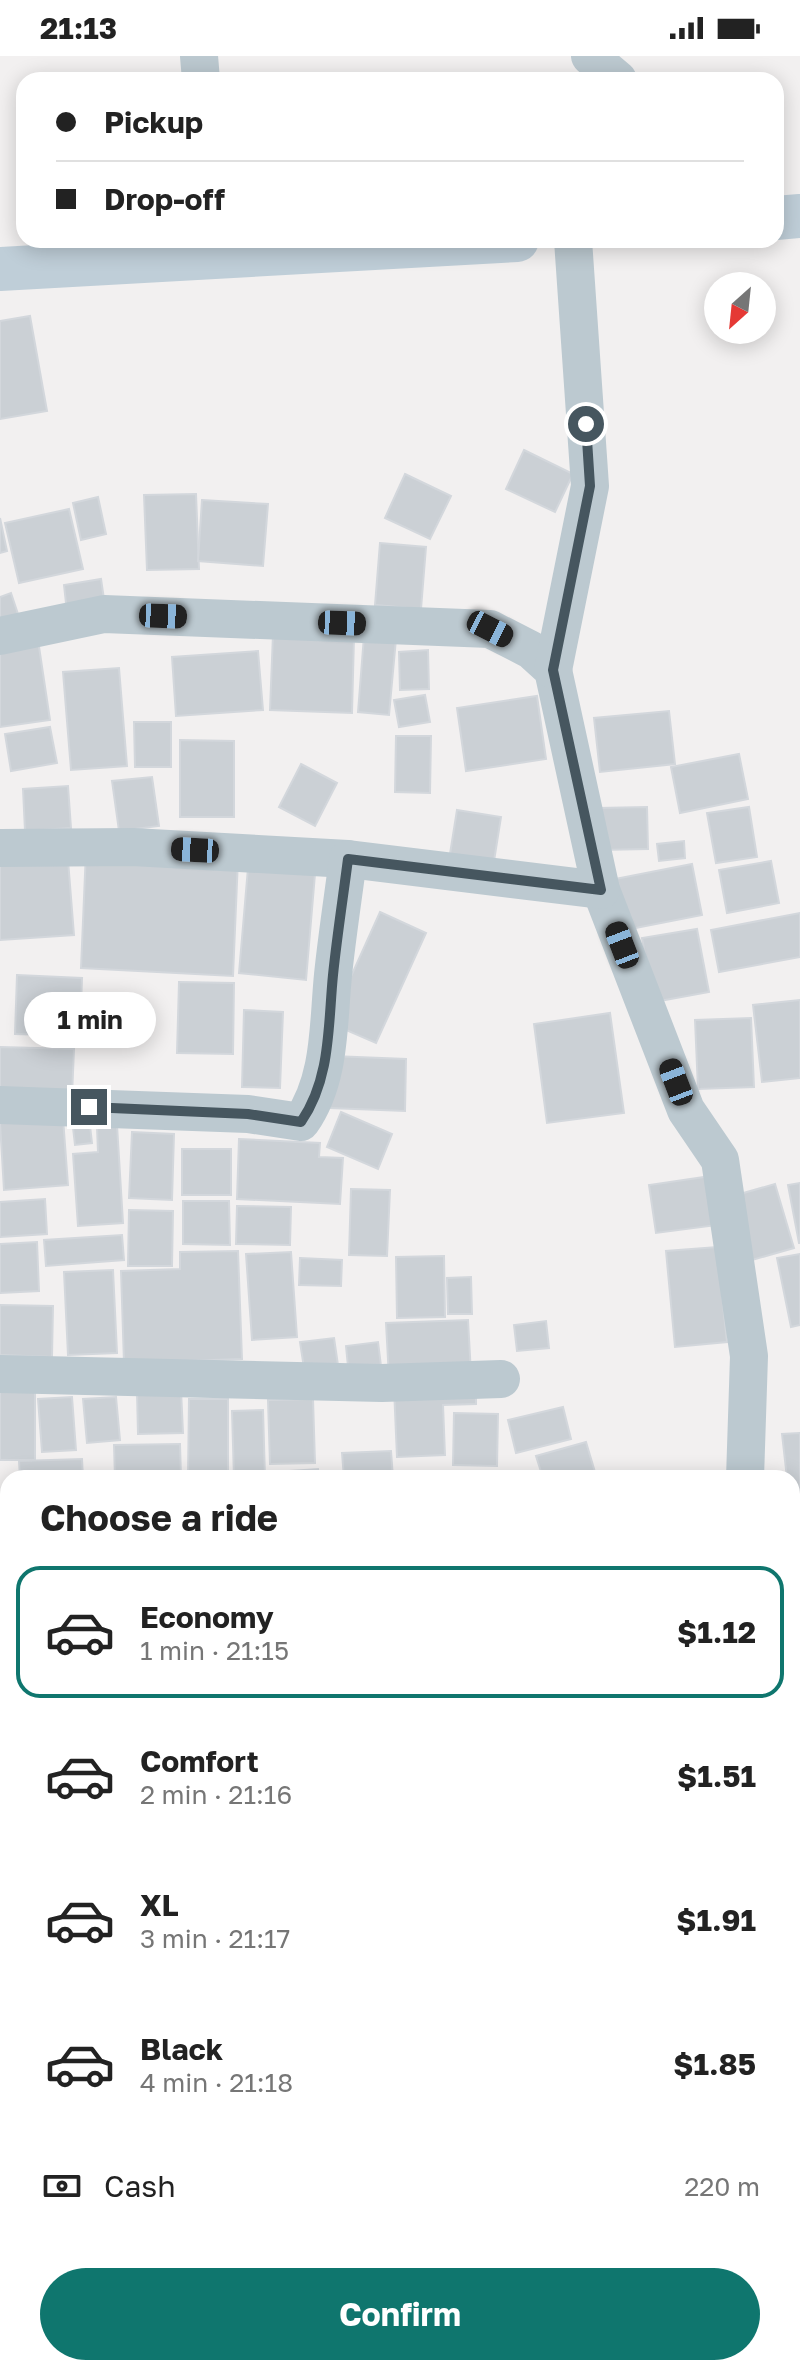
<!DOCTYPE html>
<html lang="en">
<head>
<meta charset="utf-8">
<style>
  body { margin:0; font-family:"Golos Text",sans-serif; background:#f6f6f6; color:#222; height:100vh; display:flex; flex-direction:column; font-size:30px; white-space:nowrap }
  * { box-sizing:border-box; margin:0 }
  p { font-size:26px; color:#767676 }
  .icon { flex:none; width:44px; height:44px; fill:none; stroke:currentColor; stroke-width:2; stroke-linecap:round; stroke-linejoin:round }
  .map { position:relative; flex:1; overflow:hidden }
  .sheet { position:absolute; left:0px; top:1414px; width:800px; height:906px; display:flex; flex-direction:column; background:#fff; border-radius:24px 24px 0 0; box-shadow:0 4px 20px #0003 }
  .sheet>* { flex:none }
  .top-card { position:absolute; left:16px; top:16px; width:768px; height:176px; border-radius:24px; box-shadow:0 4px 20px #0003; display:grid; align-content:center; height:176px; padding:0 40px; background:#fff }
  .needle { width:52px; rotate:207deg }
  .tools { position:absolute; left:704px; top:216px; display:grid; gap:16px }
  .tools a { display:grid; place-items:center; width:72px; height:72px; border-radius:50%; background:#fff; box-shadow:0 4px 20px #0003; font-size:40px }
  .end { position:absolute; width:36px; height:36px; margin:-18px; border:10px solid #46565f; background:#fff; box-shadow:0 0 0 4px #fff }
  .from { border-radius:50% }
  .bubble { position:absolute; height:56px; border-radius:28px; background:#fff; box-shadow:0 4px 20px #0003; font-size:26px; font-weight:700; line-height:56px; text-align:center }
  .car { position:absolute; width:24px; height:48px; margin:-24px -12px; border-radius:10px; box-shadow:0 0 6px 2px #0007; background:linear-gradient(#222 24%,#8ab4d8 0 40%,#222 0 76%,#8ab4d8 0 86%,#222 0) }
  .top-card b { display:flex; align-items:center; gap:28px; height:76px; font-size:30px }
  .top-card b+b { border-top:2px solid #e0e0e0 }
  .top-card i { width:20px; height:20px; background:#222 }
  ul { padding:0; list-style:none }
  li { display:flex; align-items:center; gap:24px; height:132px; margin:0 16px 12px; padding:0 24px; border:4px solid transparent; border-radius:24px }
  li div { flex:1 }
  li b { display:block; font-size:30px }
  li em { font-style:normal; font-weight:700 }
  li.on { border-color:#0f766e }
  li>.icon { width:72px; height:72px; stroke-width:1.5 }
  h2 { padding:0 40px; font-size:36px; line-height:96px }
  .pay { display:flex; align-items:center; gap:20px; height:88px; padding:0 40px; font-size:30px }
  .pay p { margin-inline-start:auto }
  .button { display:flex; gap:16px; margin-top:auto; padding:16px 40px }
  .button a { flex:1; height:92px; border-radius:48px; background:#0f766e; color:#fff; font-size:32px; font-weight:700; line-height:92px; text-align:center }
  .status { display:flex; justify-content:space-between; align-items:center; height:56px; padding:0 40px; background:#fff; direction:ltr }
  .status svg { height:22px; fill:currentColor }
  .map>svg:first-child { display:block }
</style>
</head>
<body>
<div class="status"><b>21:13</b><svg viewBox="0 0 49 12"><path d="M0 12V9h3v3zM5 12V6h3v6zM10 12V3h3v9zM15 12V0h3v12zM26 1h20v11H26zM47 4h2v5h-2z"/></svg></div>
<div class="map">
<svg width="800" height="2319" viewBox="0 0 800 2319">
  <rect width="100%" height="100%" fill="#f2f0f0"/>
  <g fill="#cbd0d5" stroke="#d3d7dc" stroke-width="2">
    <polygon points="30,260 47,355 0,363 0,265"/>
    <polygon points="524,394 573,418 555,456 506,433"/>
    <polygon points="405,418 451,440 430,483 385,462"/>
    <polygon points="196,438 199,513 147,514 144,439"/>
    <polygon points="98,441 106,478 81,484 73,447"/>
    <polygon points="202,444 268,448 263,510 198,505"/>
    <polygon points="69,453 83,513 19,527 5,467"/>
    <polygon points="0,462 7,495 0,497"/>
    <polygon points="380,487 426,491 421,553 375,549"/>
    <polygon points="101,523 105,550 67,556 64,529"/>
    <polygon points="11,537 19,561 0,567 0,541"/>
    <polygon points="273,578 354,581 352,657 270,654"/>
    <polygon points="364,580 396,583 389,659 358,656"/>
    <polygon points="38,584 50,664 0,671 0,590"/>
    <polygon points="428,594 429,633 400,634 399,596"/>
    <polygon points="258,595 263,654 176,660 172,601"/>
    <polygon points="119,612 127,710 71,714 63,616"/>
    <polygon points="425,639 430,666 399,671 394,644"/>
    <polygon points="537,640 546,703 466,715 457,652"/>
    <polygon points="669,655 675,708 600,716 594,662"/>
    <polygon points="134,666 171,666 171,711 135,711"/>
    <polygon points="50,671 57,707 11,715 5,678"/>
    <polygon points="396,680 431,680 430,737 395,736"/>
    <polygon points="180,684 234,685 234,761 180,761"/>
    <polygon points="739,698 748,743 680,757 671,711"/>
    <polygon points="301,708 337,727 315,770 279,751"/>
    <polygon points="152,721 159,770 119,775 112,725"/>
    <polygon points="68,730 71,772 25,775 23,733"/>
    <polygon points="647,751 648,793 599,794 598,752"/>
    <polygon points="749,751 757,801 716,807 707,757"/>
    <polygon points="457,754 501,761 494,805 450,798"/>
    <polygon points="684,785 685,802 659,805 657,788"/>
    <polygon points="86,795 238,803 233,920 81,912"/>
    <polygon points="68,804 74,879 0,884 0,809"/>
    <polygon points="771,805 779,847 727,857 719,814"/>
    <polygon points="692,808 702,859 625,874 615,823"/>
    <polygon points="248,812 315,818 306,924 239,917"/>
    <polygon points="380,856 426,877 376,987 330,967"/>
    <polygon points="800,857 800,901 719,916 711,874"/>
    <polygon points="697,873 709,936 654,946 642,882"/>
    <polygon points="17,919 82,922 80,980 15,978"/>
    <polygon points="179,926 234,927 233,998 177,997"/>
    <polygon points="800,944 800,1022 762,1026 753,949"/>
    <polygon points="244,954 283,956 280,1032 242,1031"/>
    <polygon points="610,957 624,1057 547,1067 534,968"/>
    <polygon points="751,962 754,1031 698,1033 695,964"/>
    <polygon points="0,991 74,993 72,1040 0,1037"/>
    <polygon points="332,1000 406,1003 405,1055 330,1052"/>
    <polygon points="341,1056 392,1078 378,1113 327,1091"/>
    <polygon points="89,1061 92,1087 75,1089 72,1063"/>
    <polygon points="63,1062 68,1129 4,1134 0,1067"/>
    <polygon points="117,1069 123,1167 78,1170 73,1098 98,1096 97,1071"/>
    <polygon points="132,1076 174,1078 172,1144 129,1142"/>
    <polygon points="239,1083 320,1087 319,1101 343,1102 340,1148 237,1143"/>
    <rect x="182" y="1093" width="49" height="46"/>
    <polygon points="718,1119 725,1168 656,1177 649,1129"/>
    <polygon points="800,1127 800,1187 799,1187 788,1129"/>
    <polygon points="775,1128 794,1192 752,1204 733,1140"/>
    <polygon points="351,1133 390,1134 387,1200 349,1199"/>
    <polygon points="45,1143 47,1178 0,1181 0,1146"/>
    <polygon points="183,1145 229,1145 230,1189 183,1188"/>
    <polygon points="237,1150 291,1151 290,1189 236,1188"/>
    <polygon points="129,1154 173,1155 172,1210 128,1210"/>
    <polygon points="122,1179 124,1204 46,1210 44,1184"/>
    <polygon points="37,1186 39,1235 0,1237 0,1188"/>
    <polygon points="717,1191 727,1286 675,1291 666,1195"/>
    <polygon points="238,1195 242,1303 124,1307 121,1215 180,1213 180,1196"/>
    <polygon points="291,1196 297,1281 252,1284 246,1198"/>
    <polygon points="800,1198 800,1269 791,1271 777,1202"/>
    <polygon points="444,1200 445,1261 397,1262 396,1201"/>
    <polygon points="300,1202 342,1204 341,1230 299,1229"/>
    <polygon points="113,1214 117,1297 68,1299 64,1216"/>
    <polygon points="471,1221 472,1258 448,1258 447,1222"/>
    <polygon points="0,1249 53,1250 52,1301 0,1299"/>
    <polygon points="468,1264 471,1318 389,1322 386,1267"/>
    <polygon points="546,1265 549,1292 517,1295 514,1269"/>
    <polygon points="334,1282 338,1309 304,1312 300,1286"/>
    <polygon points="378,1286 382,1318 349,1321 346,1290"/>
    <polygon points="476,1329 476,1348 443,1349 445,1399 397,1401 394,1332"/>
    <polygon points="0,1330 35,1331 35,1404 0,1404"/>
    <polygon points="181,1334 183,1377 138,1378 137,1336"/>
    <polygon points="72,1341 76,1394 42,1396 38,1343"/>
    <polygon points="116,1341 120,1384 87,1387 83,1343"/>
    <polygon points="189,1343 228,1343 228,1422 188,1422"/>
    <polygon points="313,1343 315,1407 270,1408 268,1344"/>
    <polygon points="563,1351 571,1383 516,1397 508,1364"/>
    <polygon points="263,1354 265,1422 234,1422 232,1355"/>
    <polygon points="454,1357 498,1358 497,1410 453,1409"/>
    <polygon points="800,1377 800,1443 792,1443 792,1422 787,1422 782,1378"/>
    <polygon points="586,1386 595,1416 575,1422 543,1422 536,1400"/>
    <polygon points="180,1388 181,1422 115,1422 114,1389"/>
    <polygon points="391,1395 393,1422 344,1422 342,1397"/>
    <polygon points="82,1403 83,1422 20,1422 19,1405"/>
    <polygon points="318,1413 319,1422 275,1422 275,1416"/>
    <rect x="0" y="1485" width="8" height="61"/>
    <polygon points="800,1795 800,1861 792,1862 792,1797"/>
    <polygon points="8,2076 8,2174 0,2165 0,2083"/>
  </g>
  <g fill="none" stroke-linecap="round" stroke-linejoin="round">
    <g stroke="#bcc9d0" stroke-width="38">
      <polyline points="199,0 201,24"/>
      <polyline points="590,0 618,24"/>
      <polyline points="0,580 104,558 490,573 531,594 553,614 601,834 686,1054 720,1104 749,1300 745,1422"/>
      <polyline points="553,614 590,430 573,184"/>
      <polyline points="0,792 133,791 348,803 601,834"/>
      <path d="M0,1049L248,1058L301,1066C331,1023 328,969 333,919C337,880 343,842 348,803"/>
      <polyline points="0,1318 382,1327 501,1323"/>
      <polyline points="0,1593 8,1593"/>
      <polyline points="0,1943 8,1951"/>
      <polyline points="333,2312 334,2319"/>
    </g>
    <g stroke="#bfced8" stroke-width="44">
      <polyline points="776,162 800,160"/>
      <polyline points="0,213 517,184"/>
    </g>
    <g stroke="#adc3d1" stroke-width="44">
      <polyline points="0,2230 8,2239"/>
      <polyline points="76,2312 83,2319"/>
    </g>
  </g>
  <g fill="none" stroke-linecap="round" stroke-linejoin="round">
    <path stroke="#46565f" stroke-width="10" d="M89,1051L248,1058L301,1066C331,1023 328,969 333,919C337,880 343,842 348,803L601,834L553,614L590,430L586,368"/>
  </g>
</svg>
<div class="tools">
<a><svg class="needle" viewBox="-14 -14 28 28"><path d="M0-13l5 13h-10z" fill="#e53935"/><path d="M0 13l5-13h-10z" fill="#767676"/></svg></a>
</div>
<i class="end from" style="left:586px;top:368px"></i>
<i class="end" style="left:89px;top:1051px"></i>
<div class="bubble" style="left:24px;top:936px;width:132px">1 min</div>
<i class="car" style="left:163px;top:560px;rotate:92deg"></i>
<i class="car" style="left:342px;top:567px;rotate:92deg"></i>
<i class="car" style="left:490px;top:573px;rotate:117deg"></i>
<i class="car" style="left:195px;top:794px;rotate:273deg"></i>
<i class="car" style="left:622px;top:889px;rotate:339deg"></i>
<i class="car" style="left:676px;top:1026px;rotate:339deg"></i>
<div class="top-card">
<b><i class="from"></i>Pickup</b>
<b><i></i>Drop-off</b>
</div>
<section class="sheet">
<h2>Choose a ride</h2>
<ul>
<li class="on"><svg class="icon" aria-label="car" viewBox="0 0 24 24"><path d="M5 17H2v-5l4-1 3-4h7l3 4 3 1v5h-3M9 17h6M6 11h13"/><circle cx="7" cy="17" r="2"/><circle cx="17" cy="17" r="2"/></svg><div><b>Economy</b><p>1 min · 21:15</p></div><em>$1.12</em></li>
<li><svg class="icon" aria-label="car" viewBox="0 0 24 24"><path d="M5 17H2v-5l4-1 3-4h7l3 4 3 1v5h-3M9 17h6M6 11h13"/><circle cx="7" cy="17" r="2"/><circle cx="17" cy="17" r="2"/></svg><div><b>Comfort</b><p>2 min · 21:16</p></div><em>$1.51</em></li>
<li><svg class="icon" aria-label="car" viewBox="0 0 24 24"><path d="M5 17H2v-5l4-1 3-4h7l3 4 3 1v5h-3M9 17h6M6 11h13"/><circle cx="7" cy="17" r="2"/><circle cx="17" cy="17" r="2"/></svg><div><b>XL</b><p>3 min · 21:17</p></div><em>$1.91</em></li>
<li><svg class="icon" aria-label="car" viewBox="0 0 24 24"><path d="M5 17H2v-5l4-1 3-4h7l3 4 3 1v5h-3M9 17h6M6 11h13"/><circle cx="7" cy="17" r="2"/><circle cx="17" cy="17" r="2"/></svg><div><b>Black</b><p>4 min · 21:18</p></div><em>$1.85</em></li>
</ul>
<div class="pay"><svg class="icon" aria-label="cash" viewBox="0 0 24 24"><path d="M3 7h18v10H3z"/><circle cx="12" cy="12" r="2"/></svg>Cash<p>220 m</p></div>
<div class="button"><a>Confirm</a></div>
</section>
</div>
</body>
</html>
